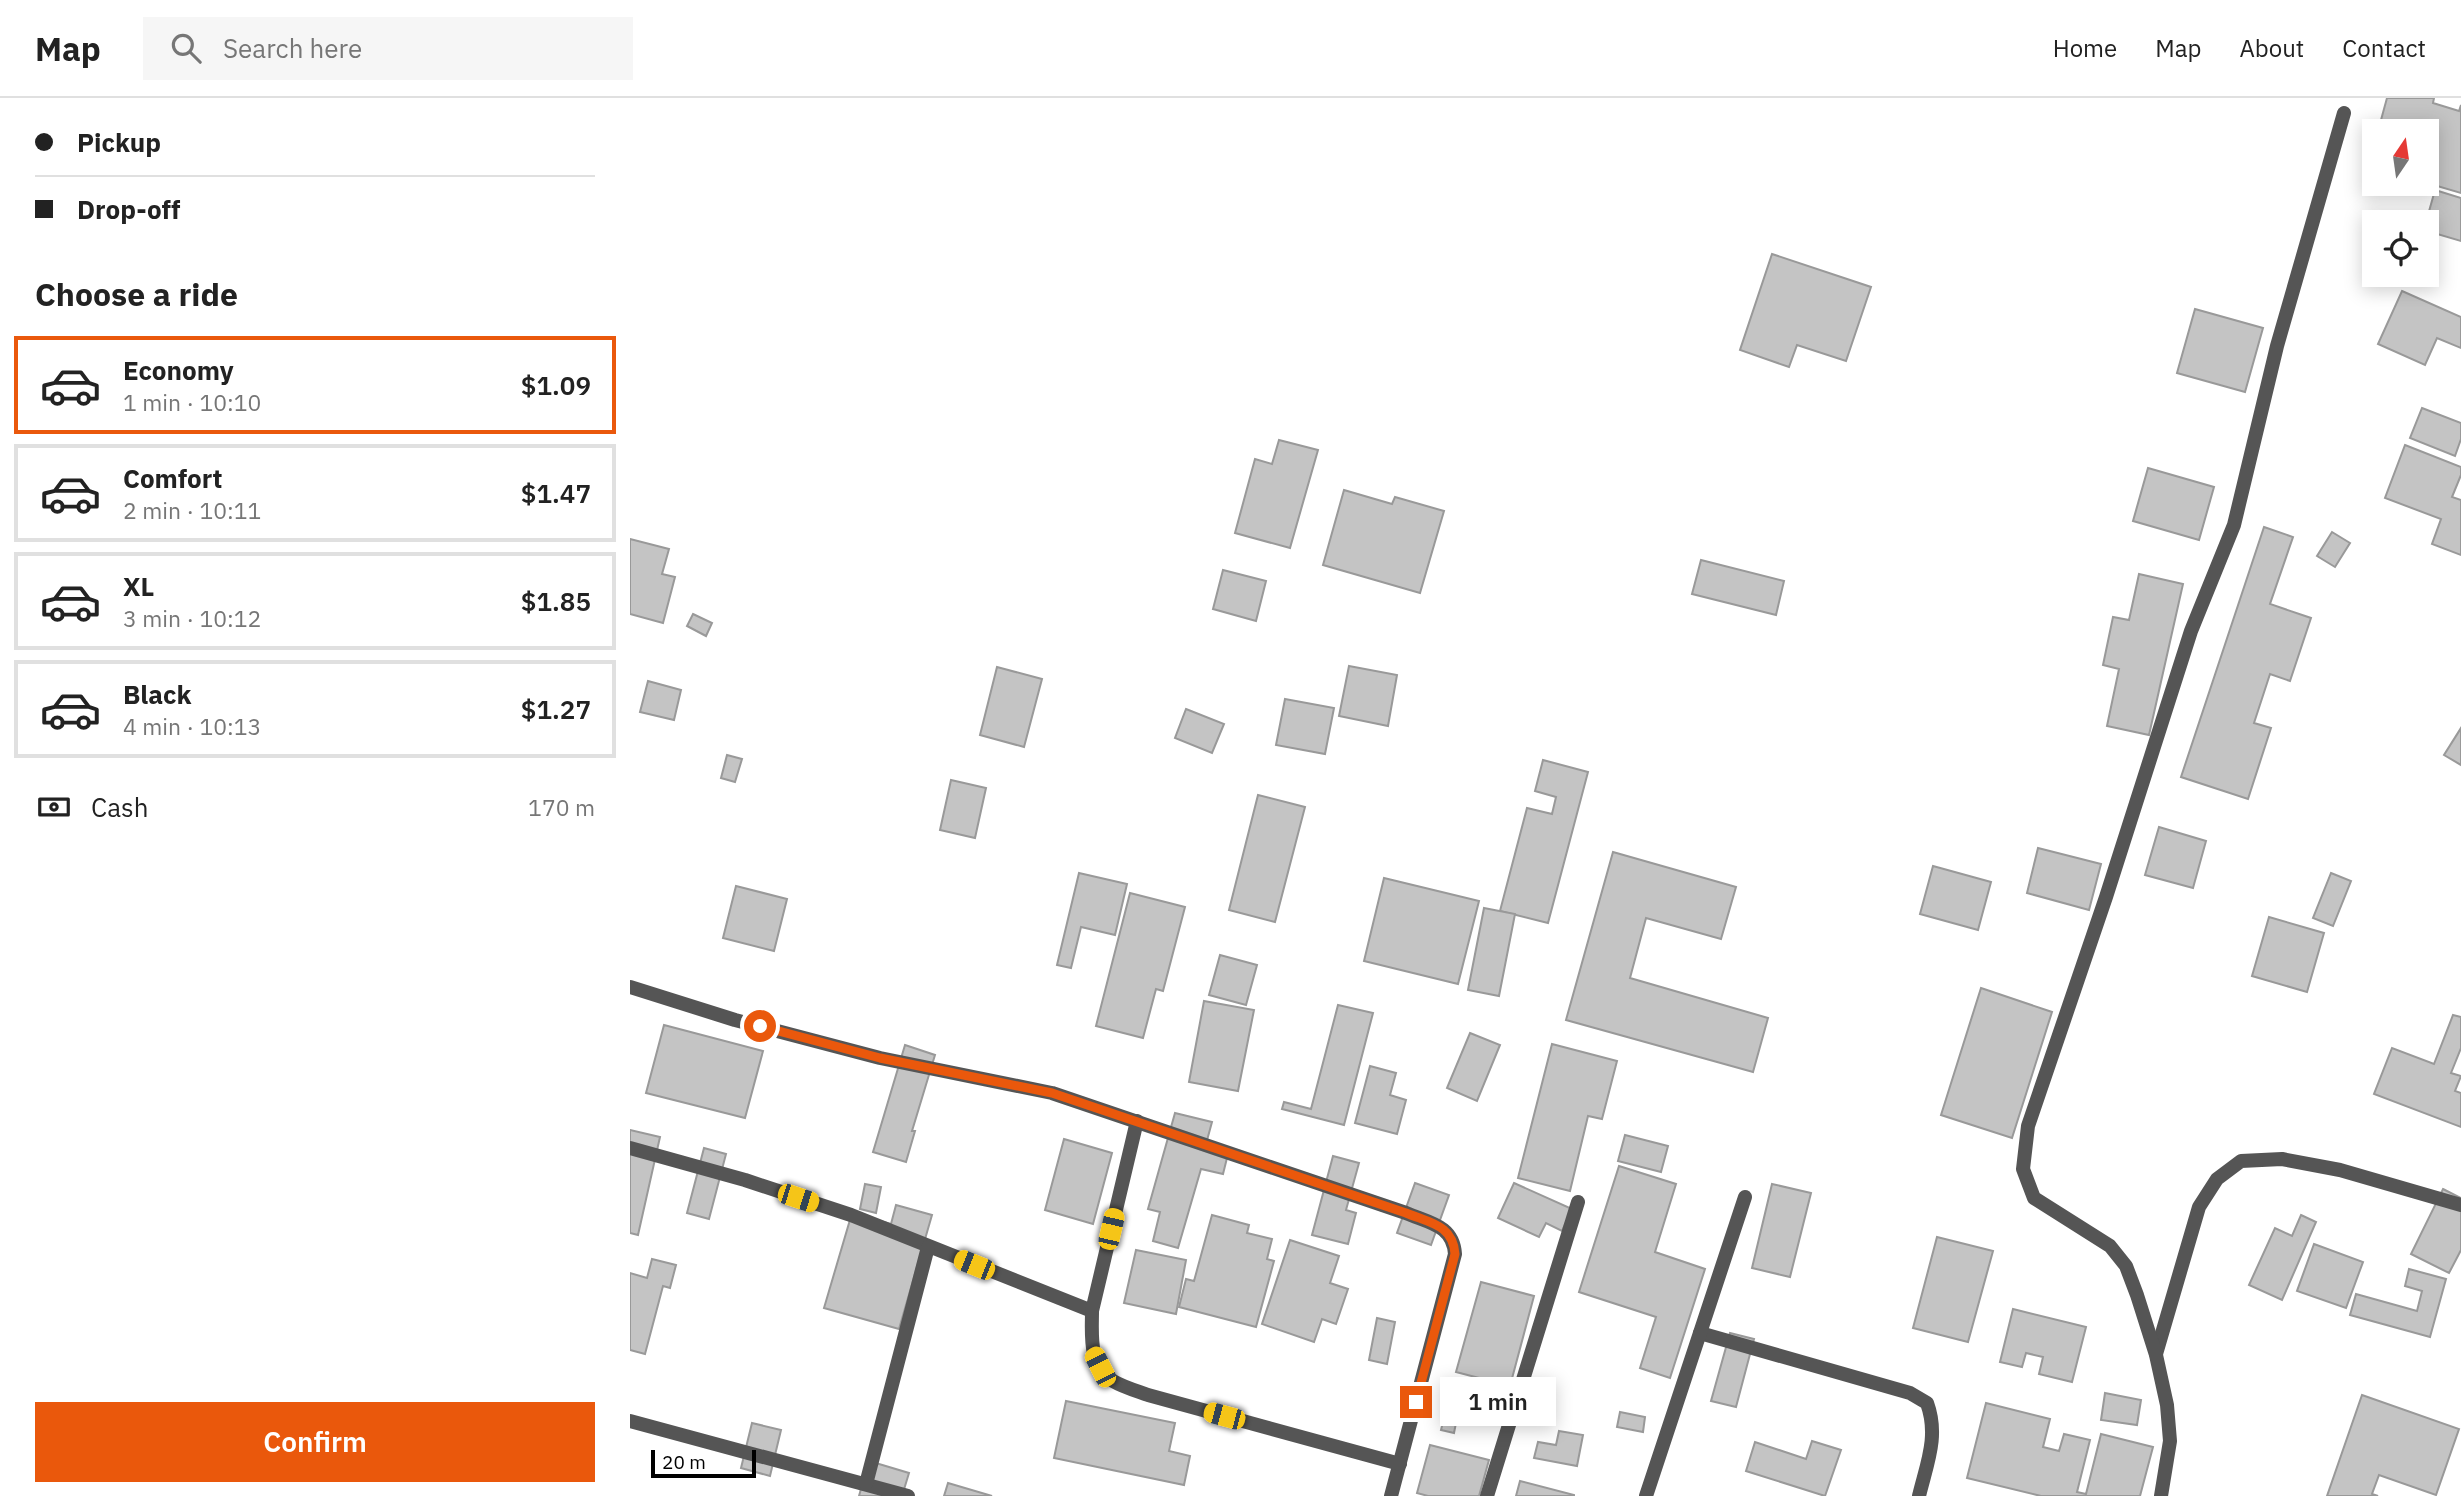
<!DOCTYPE html>
<html lang="en">
<head>
<meta charset="utf-8">
<style>
  body { margin:0; font-family:"IBM Plex Sans",sans-serif; background:#f6f6f6; color:#222; height:100vh; display:flex; flex-direction:column; font-size:26px; white-space:nowrap }
  * { box-sizing:border-box; margin:0 }
  p { font-size:23px; color:#767676 }
  .icon { flex:none; width:38px; height:38px; fill:none; stroke:currentColor; stroke-width:2; stroke-linecap:round; stroke-linejoin:round }
  .map { position:relative; flex:1; overflow:hidden }
  .drawer { display:flex; flex-direction:column; background:#fff; width:630px }
  .drawer>* { flex:none }
  .banner { display:grid; align-content:center; height:154px; padding:0 35px; background:#fff }
  .needle { width:46px; rotate:13deg }
  .controls { position:absolute; left:1732px; top:21px; display:grid; gap:14px }
  .controls a { display:grid; place-items:center; width:77px; height:77px; border-radius:0px; background:#fff; box-shadow:0 4px 18px #0003; font-size:35px }
  .scale { position:absolute; left:21px; bottom:18px; width:105px; box-sizing:border-box; padding-left:7px; border:4px solid #000; border-top:0; font-size:19px; line-height:24px; white-space:nowrap; color:#000; -webkit-text-stroke:5px #fff; paint-order:stroke }
  .end { position:absolute; width:32px; height:32px; margin:-16px; border:9px solid #ea580c; background:#fff; box-shadow:0 0 0 4px #fff }
  .from { border-radius:50% }
  .bubble { position:absolute; height:49px; border-radius:0px; background:#fff; box-shadow:0 4px 18px #0003; font-size:23px; font-weight:600; line-height:49px; text-align:center }
  .car { position:absolute; width:21px; height:42px; margin:-21px -10px; border-radius:9px; box-shadow:0 0 5px 2px #0007; background:linear-gradient(#f5c518 24%,#345 0 40%,#f5c518 0 76%,#345 0 86%,#f5c518 0) }
  .banner b { display:flex; align-items:center; gap:24px; height:66px; font-size:26px }
  .banner b+b { border-top:2px solid #e0e0e0 }
  .banner i { width:18px; height:18px; background:#222 }
  ul { padding:0; list-style:none }
  li { display:flex; align-items:center; gap:21px; height:98px; margin:0 14px 10px; padding:0 21px; border:4px solid #e0e0e0; border-radius:0px }
  li div { flex:1 }
  li b { display:block; font-size:26px }
  li em { font-style:normal; font-weight:600 }
  li.current { border-color:#ea580c }
  li>.icon { width:63px; height:63px; stroke-width:1.5 }
  h2 { padding:0 35px; font-size:32px; line-height:84px }
  .pay { display:flex; align-items:center; gap:18px; height:77px; padding:0 35px; font-size:26px }
  .pay p { margin-inline-start:auto }
  .button { display:flex; gap:14px; margin-top:auto; padding:14px 35px }
  .button a { flex:1; height:80px; border-radius:0px; background:#ea580c; color:#fff; font-size:28px; font-weight:600; line-height:80px; text-align:center }
  header { display:flex; align-items:center; gap:42px; box-sizing:border-box; height:98px; padding:0 35px; background:#fff; border-bottom:2px solid #e0e0e0 }
  header strong { font-size:33px }
  nav { display:flex; gap:38px; margin-inline-start:auto; font-size:24px }
  .search { width:490px; height:63px; background:#f6f6f6; display:flex; align-items:center; gap:18px; box-sizing:border-box; padding:0 24px; border-radius:0px; color:#767676; font-size:26px }
  main { display:flex; flex:1; min-height:0 }
  .map>svg:first-child { display:block }
</style>
</head>
<body>
<header>
<strong>Map</strong>
<div class="search"><svg class="icon" aria-label="search" viewBox="0 0 24 24"><circle cx="10" cy="10" r="6"/><path d="M15 15l6 6"/></svg>Search here</div>
<nav><a>Home</a><a>Map</a><a>About</a><a>Contact</a></nav>
</header>
<main>
<section class="drawer">
<div class="banner">
<b><i class="from"></i>Pickup</b>
<b><i></i>Drop-off</b>
</div>
<h2>Choose a ride</h2>
<ul>
<li class="current"><svg class="icon" aria-label="car" viewBox="0 0 24 24"><path d="M5 17H2v-5l4-1 3-4h7l3 4 3 1v5h-3M9 17h6M6 11h13"/><circle cx="7" cy="17" r="2"/><circle cx="17" cy="17" r="2"/></svg><div><b>Economy</b><p>1 min · 10:10</p></div><em>$1.09</em></li>
<li><svg class="icon" aria-label="car" viewBox="0 0 24 24"><path d="M5 17H2v-5l4-1 3-4h7l3 4 3 1v5h-3M9 17h6M6 11h13"/><circle cx="7" cy="17" r="2"/><circle cx="17" cy="17" r="2"/></svg><div><b>Comfort</b><p>2 min · 10:11</p></div><em>$1.47</em></li>
<li><svg class="icon" aria-label="car" viewBox="0 0 24 24"><path d="M5 17H2v-5l4-1 3-4h7l3 4 3 1v5h-3M9 17h6M6 11h13"/><circle cx="7" cy="17" r="2"/><circle cx="17" cy="17" r="2"/></svg><div><b>XL</b><p>3 min · 10:12</p></div><em>$1.85</em></li>
<li><svg class="icon" aria-label="car" viewBox="0 0 24 24"><path d="M5 17H2v-5l4-1 3-4h7l3 4 3 1v5h-3M9 17h6M6 11h13"/><circle cx="7" cy="17" r="2"/><circle cx="17" cy="17" r="2"/></svg><div><b>Black</b><p>4 min · 10:13</p></div><em>$1.27</em></li>
</ul>
<div class="pay"><svg class="icon" aria-label="cash" viewBox="0 0 24 24"><path d="M3 7h18v10H3z"/><circle cx="12" cy="12" r="2"/></svg>Cash<p>170 m</p></div>
<div class="button"><a>Confirm</a></div>
</section>
<div class="map">
<svg width="1831" height="1398" viewBox="0 0 1831 1398">
  <rect width="100%" height="100%" fill="#fff"/>
  <g fill="#c4c4c4" stroke="#999" stroke-width="2">
    <polygon points="1757,0 1804,0 1803,5 1829,13 1831,7 1831,95 1797,85 1797,33 1748,33"/>
    <polygon points="1745,45 1745,71 1738,69"/>
    <polygon points="1805,92 1831,100 1831,143 1797,133 1796,124"/>
    <polygon points="1142,156 1241,189 1216,263 1167,247 1159,269 1110,252"/>
    <polygon points="1772,193 1831,219 1831,250 1807,240 1795,267 1748,246"/>
    <polygon points="1565,211 1633,230 1615,294 1547,275"/>
    <polygon points="1792,310 1831,325 1831,341 1825,358 1780,340"/>
    <polygon points="649,342 688,352 660,450 605,435 625,361 642,366"/>
    <polygon points="1775,347 1831,369 1831,377 1822,399 1831,402 1831,457 1802,446 1811,421 1755,400"/>
    <polygon points="1518,370 1584,389 1569,442 1503,423"/>
    <polygon points="714,392 762,406 765,399 814,413 790,495 693,467"/>
    <polygon points="1634,429 1663,439 1640,506 1681,520 1660,583 1640,576 1624,625 1641,630 1618,701 1551,679"/>
    <polygon points="1702,434 1720,445 1705,469 1687,458"/>
    <polygon points="0,441 39,451 32,476 45,479 33,525 0,516"/>
    <polygon points="1071,462 1154,483 1146,517 1062,496"/>
    <polygon points="593,472 636,483 626,523 583,511"/>
    <polygon points="1509,476 1553,486 1519,637 1477,628 1489,571 1473,567 1483,519 1499,522"/>
    <polygon points="63,516 82,525 76,538 57,528"/>
    <polygon points="719,568 767,577 758,628 709,618"/>
    <polygon points="367,569 412,581 394,649 350,637"/>
    <polygon points="18,583 51,592 44,622 10,614"/>
    <polygon points="655,601 704,610 695,656 646,647"/>
    <polygon points="556,611 594,626 582,655 545,640"/>
    <polygon points="1831,630 1831,667 1814,657"/>
    <polygon points="97,657 112,661 105,684 91,680"/>
    <polygon points="913,662 958,674 918,825 870,813 897,710 922,716 926,699 905,693"/>
    <polygon points="321,682 356,690 345,740 310,732"/>
    <polygon points="628,697 675,709 645,824 599,812"/>
    <polygon points="1529,729 1576,743 1563,790 1515,777"/>
    <polygon points="1408,750 1471,766 1459,812 1397,795"/>
    <polygon points="983,754 1106,789 1091,841 1016,820 1000,880 1138,920 1123,974 936,922"/>
    <polygon points="1303,768 1361,784 1348,832 1290,816"/>
    <polygon points="449,775 497,786 485,837 451,829 441,870 427,867"/>
    <polygon points="1701,775 1721,783 1703,828 1683,820"/>
    <polygon points="754,780 849,803 828,886 734,863"/>
    <polygon points="106,788 157,801 144,853 93,840"/>
    <polygon points="500,795 555,809 533,893 526,891 513,940 466,928"/>
    <polygon points="854,810 885,816 869,898 838,892"/>
    <polygon points="1639,819 1694,835 1677,894 1622,878"/>
    <polygon points="590,857 627,867 616,907 579,897"/>
    <polygon points="1351,890 1422,914 1382,1040 1311,1017"/>
    <polygon points="574,903 624,912 608,993 559,984"/>
    <polygon points="708,907 743,915 714,1027 652,1011 654,1004 681,1011"/>
    <polygon points="1823,917 1831,919 1831,950 1821,975 1831,978 1825,993 1831,995 1831,1029 1744,996 1762,950 1804,966"/>
    <polygon points="34,927 133,953 115,1020 16,995"/>
    <polygon points="840,935 870,947 847,1003 817,990"/>
    <polygon points="922,946 987,963 972,1021 958,1018 940,1093 888,1080"/>
    <polygon points="275,947 305,957 282,1033 285,1033 276,1064 243,1054"/>
    <polygon points="740,968 766,975 760,997 776,1002 767,1036 725,1025"/>
    <polygon points="545,1015 582,1024 576,1046 599,1052 593,1076 571,1071 548,1150 523,1143 530,1114 518,1111"/>
    <polygon points="0,1032 30,1039 8,1137 0,1135"/>
    <polygon points="995,1037 1038,1048 1031,1074 988,1063"/>
    <polygon points="434,1041 482,1055 463,1126 415,1112"/>
    <polygon points="74,1050 96,1056 79,1121 57,1115"/>
    <polygon points="703,1058 729,1065 716,1112 726,1115 718,1146 682,1137"/>
    <polygon points="989,1068 1046,1086 1025,1154 1075,1171 1040,1280 1010,1270 1026,1219 949,1194"/>
    <polygon points="785,1085 819,1097 801,1147 767,1135"/>
    <polygon points="884,1085 942,1111 932,1133 916,1125 909,1139 868,1120"/>
    <polygon points="235,1086 251,1089 246,1115 230,1111"/>
    <polygon points="1142,1086 1181,1095 1160,1179 1122,1170"/>
    <polygon points="1813,1091 1831,1100 1831,1152 1819,1175 1781,1156"/>
    <polygon points="266,1107 302,1117 269,1231 194,1210 222,1115 261,1126"/>
    <polygon points="582,1117 619,1127 617,1135 642,1141 637,1161 644,1163 626,1229 549,1209 556,1181 564,1183"/>
    <polygon points="1671,1117 1686,1124 1652,1202 1619,1187 1645,1130 1662,1138"/>
    <polygon points="1307,1139 1363,1153 1338,1244 1283,1230"/>
    <polygon points="660,1142 709,1158 700,1185 718,1191 706,1226 692,1221 684,1244 632,1226"/>
    <polygon points="1684,1146 1733,1164 1716,1210 1667,1193"/>
    <polygon points="506,1152 556,1162 546,1216 494,1205"/>
    <polygon points="22,1161 46,1167 40,1190 33,1188 15,1256 0,1252 0,1175 17,1180"/>
    <polygon points="1779,1171 1816,1181 1800,1239 1720,1217 1726,1196 1787,1213 1792,1193 1775,1188"/>
    <polygon points="851,1184 904,1198 880,1288 826,1274"/>
    <polygon points="1383,1211 1456,1229 1442,1284 1409,1276 1413,1259 1396,1255 1392,1269 1370,1264"/>
    <polygon points="747,1220 765,1224 757,1266 739,1262"/>
    <polygon points="1100,1235 1124,1241 1106,1309 1081,1303"/>
    <polygon points="1475,1295 1511,1302 1507,1327 1471,1322"/>
    <polygon points="1732,1297 1829,1331 1806,1397 1749,1377 1742,1396 1748,1398 1697,1398"/>
    <polygon points="436,1303 545,1325 539,1353 560,1358 554,1387 424,1360"/>
    <polygon points="1356,1305 1420,1321 1413,1349 1429,1353 1434,1336 1460,1342 1447,1394 1456,1396 1471,1336 1523,1349 1510,1398 1411,1398 1337,1380"/>
    <polygon points="816,1312 828,1315 824,1335 811,1332"/>
    <polygon points="990,1314 1015,1319 1013,1334 987,1329"/>
    <polygon points="122,1325 151,1332 140,1378 111,1370"/>
    <polygon points="929,1333 953,1337 947,1368 904,1360 908,1344 926,1347"/>
    <polygon points="1182,1343 1211,1352 1195,1398 1116,1373 1125,1344 1176,1361"/>
    <polygon points="800,1347 859,1362 849,1398 798,1398 787,1395"/>
    <polygon points="239,1363 279,1375 272,1398 229,1398"/>
    <polygon points="890,1383 944,1397 944,1398 886,1398"/>
    <polygon points="318,1385 362,1398 314,1398"/>
  </g>
  <g fill="none" stroke-linecap="round" stroke-linejoin="round">
    <g stroke="#555" stroke-width="14">
      <path d="M0,889L105,922L250,960L422,995L776,1115C799,1125 823,1127 825,1156L761,1398"/>
      <path d="M0,1050L115,1082L221,1117L462,1213C462,1238 458,1267 483,1283C493,1289 507,1293 518,1297L770,1366"/>
      <polyline points="462,1213 507,1023"/>
      <path d="M1070,1235L1280,1295L1297,1305C1309,1338 1297,1365 1289,1398"/>
      <polyline points="1526,1256 1569,1109 1587,1081 1611,1063 1652,1061 1710,1072 1831,1107"/>
      <polyline points="0,1323 278,1398"/>
      <polyline points="236,1386 298,1149"/>
      <polyline points="857,1398 948,1104"/>
      <polyline points="1016,1398 1115,1099"/>
      <polyline points="1531,1398 1540,1343 1537,1307 1526,1257 1507,1197 1496,1168 1480,1148 1404,1100 1393,1071 1398,1028 1476,799 1561,533 1604,427 1647,248 1714,15"/>
    </g>
  </g>
  <g fill="none" stroke-linecap="round" stroke-linejoin="round">
    <path stroke="#ea580c" stroke-width="9" d="M130,928L250,960L422,995L776,1115C800,1125 823,1127 825,1156L786,1304"/>
  </g>
</svg>
<div class="controls">
<a><svg class="needle" viewBox="-14 -14 28 28"><path d="M0-13l5 13h-10z" fill="#e53935"/><path d="M0 13l5-13h-10z" fill="#767676"/></svg></a>
<a><svg class="icon" aria-label="locate" viewBox="0 0 24 24"><circle cx="12" cy="12" r="6"/><path d="M12 2v4M12 18v4M2 12h4M18 12h4"/></svg></a>
</div>
<div class="scale">20 m</div>
<i class="end from" style="left:130px;top:928px"></i>
<i class="end" style="left:786px;top:1304px"></i>
<div class="bubble" style="left:810px;top:1279px;width:116px">1 min</div>
<i class="car" style="left:168px;top:1100px;rotate:108deg"></i>
<i class="car" style="left:481px;top:1131px;rotate:13deg"></i>
<i class="car" style="left:344px;top:1167px;rotate:292deg"></i>
<i class="car" style="left:470px;top:1269px;rotate:333deg"></i>
<i class="car" style="left:594px;top:1318px;rotate:285deg"></i>
</div>
</main>
</body>
</html>
